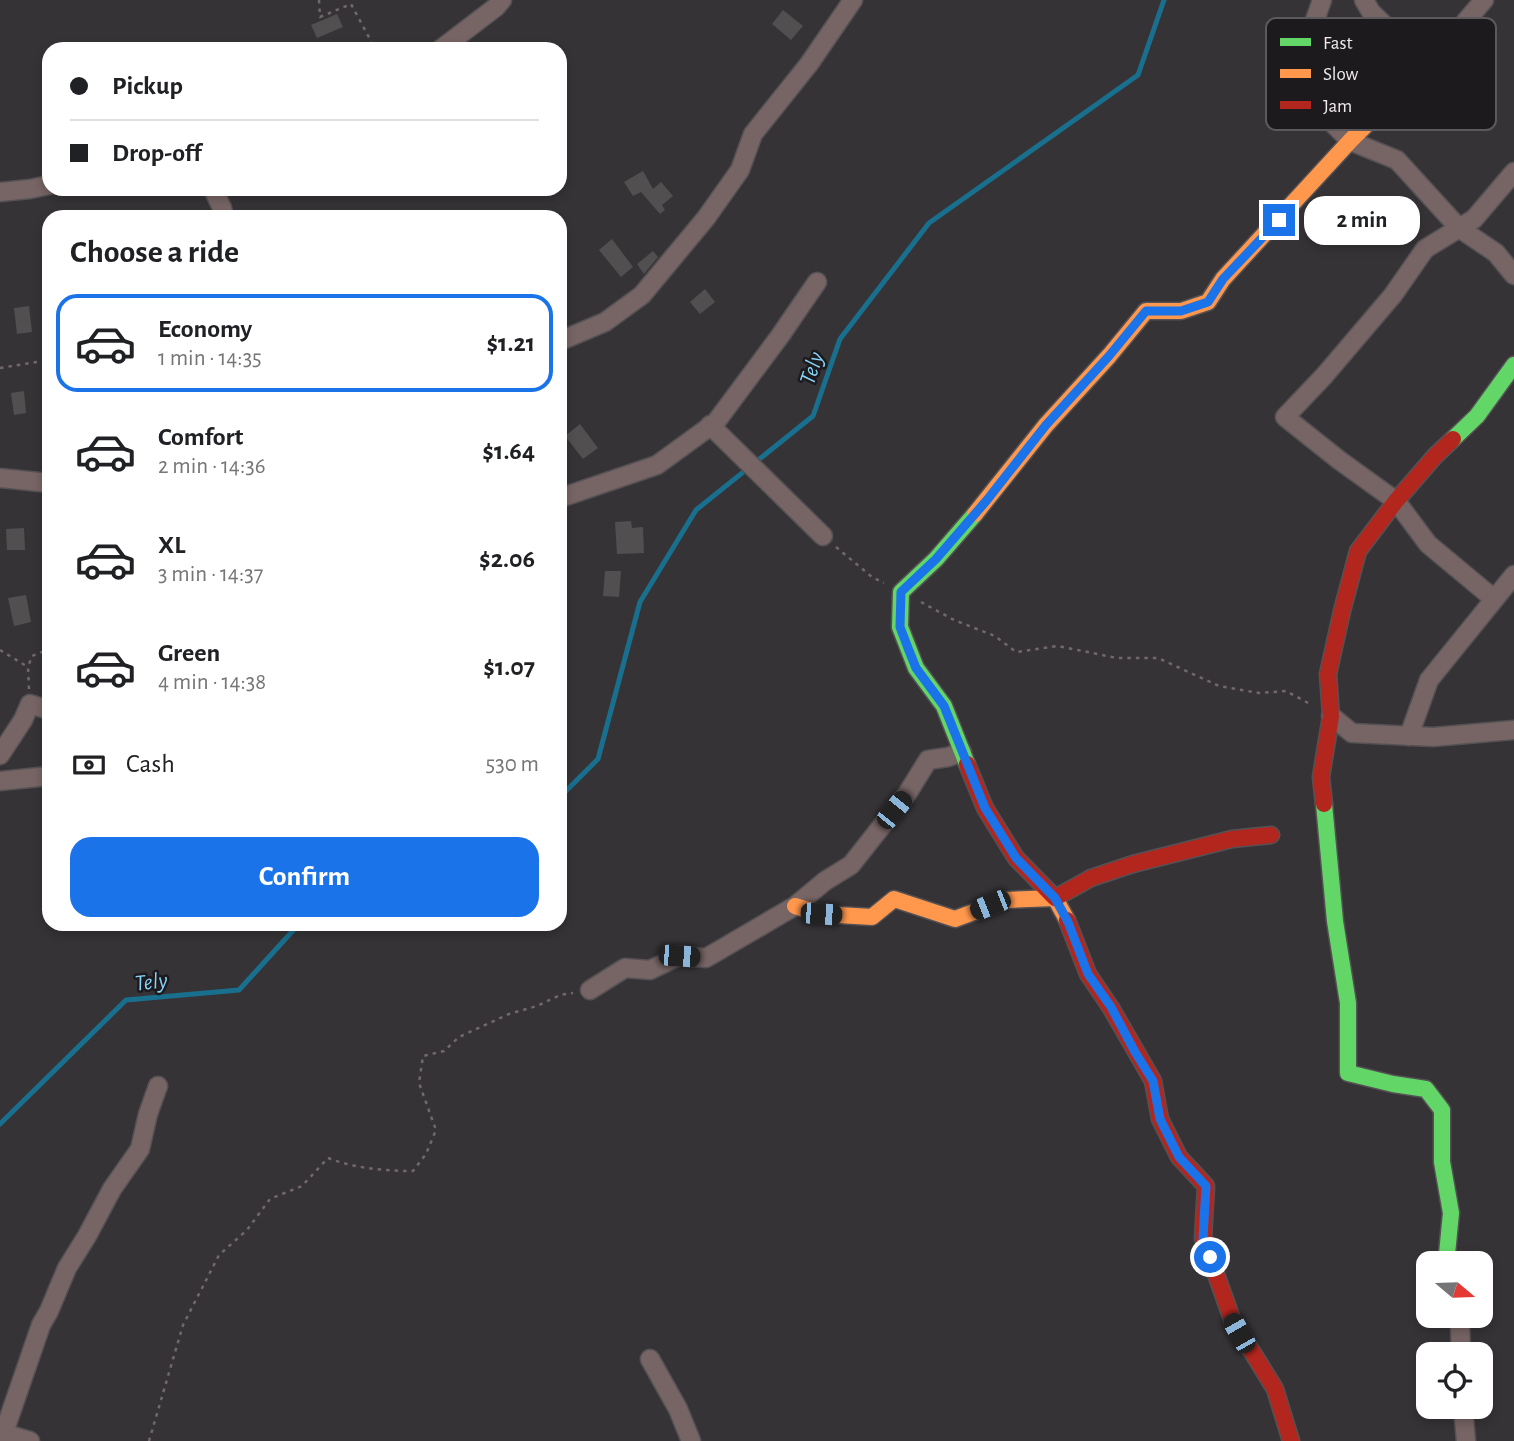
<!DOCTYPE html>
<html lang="en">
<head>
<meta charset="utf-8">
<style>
  body { margin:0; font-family:"Alegreya Sans",sans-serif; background:#f2f2f2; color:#202124; height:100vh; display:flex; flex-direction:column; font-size:26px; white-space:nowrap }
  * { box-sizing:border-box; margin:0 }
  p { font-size:23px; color:#757577 }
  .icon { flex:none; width:38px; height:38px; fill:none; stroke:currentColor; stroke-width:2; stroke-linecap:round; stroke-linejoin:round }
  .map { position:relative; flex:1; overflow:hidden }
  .drawer { position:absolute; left:42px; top:210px; width:525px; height:721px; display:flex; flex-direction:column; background:#fff; border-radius:21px; box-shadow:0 4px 10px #0003 }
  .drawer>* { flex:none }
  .guide { position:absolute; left:42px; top:42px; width:525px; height:154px; border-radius:21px; box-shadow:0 4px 10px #0003; display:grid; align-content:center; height:154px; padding:0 28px; background:#fff }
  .needle { width:46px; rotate:109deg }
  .fabs { position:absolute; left:1416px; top:1251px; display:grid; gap:14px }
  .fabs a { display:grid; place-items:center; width:77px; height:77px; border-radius:14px; background:#fff; box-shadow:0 4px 10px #0003; font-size:35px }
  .end { position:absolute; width:32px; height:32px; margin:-16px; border:9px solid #1a73e8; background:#fff; box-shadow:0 0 0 4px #fff }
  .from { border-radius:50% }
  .bubble { position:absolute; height:49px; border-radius:21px; background:#fff; box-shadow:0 4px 10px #0003; font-size:23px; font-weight:600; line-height:49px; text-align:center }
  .car { position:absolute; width:21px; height:42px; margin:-21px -10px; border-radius:9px; box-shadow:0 0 5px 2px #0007; background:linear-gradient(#222 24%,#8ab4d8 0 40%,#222 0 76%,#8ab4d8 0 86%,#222 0) }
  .guide b { display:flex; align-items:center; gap:24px; height:66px; font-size:26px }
  .guide b+b { border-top:2px solid #e0e0e0 }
  .guide i { width:18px; height:18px; background:#202124 }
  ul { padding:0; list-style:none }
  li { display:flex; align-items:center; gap:21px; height:98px; margin:0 14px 10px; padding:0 14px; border:4px solid transparent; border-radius:21px }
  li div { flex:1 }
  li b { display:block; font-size:26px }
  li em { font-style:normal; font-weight:600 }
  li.on { border-color:#1a73e8 }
  li>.icon { width:63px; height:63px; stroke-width:1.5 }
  h2 { padding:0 28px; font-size:32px; line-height:84px }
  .pay { display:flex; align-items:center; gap:18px; height:77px; padding:0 28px; font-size:26px }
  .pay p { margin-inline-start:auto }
  .cta { display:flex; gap:14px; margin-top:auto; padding:14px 28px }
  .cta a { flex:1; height:80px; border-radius:21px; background:#1a73e8; color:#fff; font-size:28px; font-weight:600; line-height:80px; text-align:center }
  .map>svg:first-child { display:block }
</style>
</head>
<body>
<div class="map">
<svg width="1514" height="1441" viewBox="0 0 1514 1441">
  <rect width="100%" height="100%" fill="#363337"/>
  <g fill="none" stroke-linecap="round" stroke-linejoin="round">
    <g stroke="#196f8e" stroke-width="5">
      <polyline points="560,797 598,759 640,602 696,510 813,416 840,339 929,223 1138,75 1164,0"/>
      <polyline points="0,1124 126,1000 239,990 298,925 327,924"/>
    </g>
  </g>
  <g fill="#524f50">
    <polygon points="783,10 803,26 791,40 772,24"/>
    <polygon points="337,14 343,27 317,38 311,25"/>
    <polygon points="643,171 653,189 661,182 673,196 662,205 665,210 660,214 641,192 633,196 624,182"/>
    <polygon points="612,239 633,267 621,277 599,250"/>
    <polygon points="653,251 658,257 644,274 637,264"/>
    <polygon points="705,289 715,302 700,314 690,302"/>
    <polygon points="29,306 32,332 17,334 14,308"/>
    <polygon points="24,391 26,413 14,415 11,393"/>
    <polygon points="580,424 598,448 583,459 565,436"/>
    <polygon points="631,521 632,528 643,527 644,553 617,554 615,522"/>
    <polygon points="24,528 25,550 7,550 6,529"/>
    <polygon points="605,571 621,571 619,597 603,596"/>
    <polygon points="26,595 31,622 14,626 8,598"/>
  </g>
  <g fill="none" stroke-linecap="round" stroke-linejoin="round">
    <defs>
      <g id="street">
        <polyline points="1322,0 1315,20 1297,58 1312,102 1350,141 1397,160 1459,228 1496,253 1514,275"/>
        <polyline points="1364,0 1371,12 1410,50 1418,83 1448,58 1466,21 1484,0"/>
        <polyline points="441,49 496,7 502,0"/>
        <polyline points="213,189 222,208 224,217"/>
        <polyline points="0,192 30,189 49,185"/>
        <polyline points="560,341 605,322 642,295 706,218 740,170 753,134 809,64 853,0"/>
        <polyline points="710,425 823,536"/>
        <polyline points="0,478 49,483"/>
        <polyline points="560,498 657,465 716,422 780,336 817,282"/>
        <polyline points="1494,599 1428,544 1396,501 1339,460 1285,417 1324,376 1393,295 1425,249 1474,219 1514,172"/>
        <polyline points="1331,716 1352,733 1433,737 1514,730"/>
        <polyline points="1409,736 1429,680 1514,575"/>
        <polyline points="0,755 23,720 30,704 49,710"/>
        <polyline points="0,781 49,776"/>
        <polyline points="590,990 625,968 650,970 679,956 706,958 795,906 825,881 851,865 907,794 928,760 948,757 962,752"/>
        <polyline points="1458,1316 1460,1325 1461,1354"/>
        <polyline points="650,1359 678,1409 691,1441"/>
        <polyline points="1463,1407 1466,1441"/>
        <polyline points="0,1432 30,1441"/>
        <polyline points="1,1441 41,1325 49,1311 67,1268 87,1236 112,1189 140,1149 148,1114 158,1086"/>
      </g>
      <g id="fast">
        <polyline points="1453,439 1477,416 1514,365"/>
        <polyline points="967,764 944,706 916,668 900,627 901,592 936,559 975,514"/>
        <polyline points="1324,804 1335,921 1348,1003 1348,1073 1393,1084 1426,1089 1442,1110 1442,1162 1451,1213 1446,1264"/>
      </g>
      <g id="slow">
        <polyline points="975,514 1046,425 1109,356 1146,311 1181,311 1208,302 1223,279 1350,141 1372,119 1418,83"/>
        <polyline points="795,906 821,914 872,917 894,899 955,919 1006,900 1055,898 1067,920"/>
      </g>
      <g id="jam">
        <polyline points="967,764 985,808 1016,858 1055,898 1091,878 1133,864 1232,839 1271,835"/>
        <polyline points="1324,804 1321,777 1331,716 1328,674 1342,611 1358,551 1396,501 1435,456 1453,439"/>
        <polyline points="1067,920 1088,974 1111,1008 1153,1081 1160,1119 1179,1157 1206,1186 1203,1238 1232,1319 1275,1389 1291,1441"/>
      </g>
    </defs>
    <use href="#street" stroke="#545154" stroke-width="21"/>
    <use href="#fast" stroke="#545154" stroke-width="19"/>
    <use href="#slow" stroke="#545154" stroke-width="19"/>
    <use href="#jam" stroke="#545154" stroke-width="19"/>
    <g stroke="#726869" stroke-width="2.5" stroke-dasharray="3.5 5" stroke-linecap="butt">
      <polyline points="319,0 320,17 351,4 371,41 371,49"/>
      <polyline points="0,368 49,360"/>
      <polyline points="836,547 872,577 884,583"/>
      <polyline points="921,602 954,620 995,636 1016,652 1058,646 1117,658 1158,658 1219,686 1259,693 1286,691 1310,704"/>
      <polyline points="0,650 28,667"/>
      <polyline points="29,689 28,667 32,656 49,649"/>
      <path d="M149,1441L183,1325L219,1255L247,1230L270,1199L302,1186L328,1158C354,1168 384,1171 413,1171L426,1154L436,1130L419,1083L423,1056L444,1051L459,1037L509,1014L537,1006L560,995L573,993"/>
    </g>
    <use href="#street" stroke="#776464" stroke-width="18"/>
    <use href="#fast" stroke="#63d668" stroke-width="16"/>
    <use href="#slow" stroke="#ff974d" stroke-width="16"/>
    <use href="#jam" stroke="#b3261e" stroke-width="16"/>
  </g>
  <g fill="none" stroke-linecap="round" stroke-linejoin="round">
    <polyline stroke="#1a73e8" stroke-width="9" points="1210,1257 1203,1238 1206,1186 1179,1157 1160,1119 1153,1081 1135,1052 1111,1007 1088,974 1068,922 1055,898 1016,858 985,808 944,706 916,668 908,648 900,627 901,592 936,559 987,500 1046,425 1109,356 1146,311 1181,311 1208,302 1223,279 1279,220"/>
  </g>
  <g text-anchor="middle" stroke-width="5" stroke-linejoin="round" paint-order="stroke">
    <g font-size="23" font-style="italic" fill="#85d3f6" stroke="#1d1a1d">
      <text transform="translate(811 368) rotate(-71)" y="8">Tely</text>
      <text transform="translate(151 981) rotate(-6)" y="8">Tely</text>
    </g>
  </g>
  <rect x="1266" y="18" width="230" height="112" rx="10" fill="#1d1a1d" stroke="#5c595c" stroke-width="2"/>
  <rect x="1280" y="38" width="31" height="8" fill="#63d668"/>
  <rect x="1280" y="69" width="31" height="9" fill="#ff974d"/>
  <rect x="1280" y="101" width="31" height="8" fill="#b3261e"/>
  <g font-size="19" fill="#efebef">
    <text x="1323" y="49">Fast</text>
    <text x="1323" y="80">Slow</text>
    <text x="1323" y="112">Jam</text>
  </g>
</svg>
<div class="fabs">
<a><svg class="needle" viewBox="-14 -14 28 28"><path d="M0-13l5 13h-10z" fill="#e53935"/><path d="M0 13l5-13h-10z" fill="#757577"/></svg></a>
<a><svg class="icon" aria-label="locate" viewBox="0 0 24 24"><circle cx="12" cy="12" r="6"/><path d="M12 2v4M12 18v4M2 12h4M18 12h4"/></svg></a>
</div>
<i class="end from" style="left:1210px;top:1257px"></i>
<i class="end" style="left:1279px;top:220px"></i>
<div class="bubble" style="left:1304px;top:196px;width:116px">2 min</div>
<i class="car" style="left:894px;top:810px;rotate:39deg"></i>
<i class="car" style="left:990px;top:905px;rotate:248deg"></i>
<i class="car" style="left:821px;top:914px;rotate:94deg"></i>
<i class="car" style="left:679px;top:956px;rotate:94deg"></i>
<i class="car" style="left:1239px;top:1333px;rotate:330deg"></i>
<div class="guide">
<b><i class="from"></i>Pickup</b>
<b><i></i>Drop-off</b>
</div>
<section class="drawer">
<h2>Choose a ride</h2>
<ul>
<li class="on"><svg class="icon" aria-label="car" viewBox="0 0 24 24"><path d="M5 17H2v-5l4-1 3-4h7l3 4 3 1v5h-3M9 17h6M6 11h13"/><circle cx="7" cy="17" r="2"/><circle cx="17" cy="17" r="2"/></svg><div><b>Economy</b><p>1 min · 14:35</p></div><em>$1.21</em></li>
<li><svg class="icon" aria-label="car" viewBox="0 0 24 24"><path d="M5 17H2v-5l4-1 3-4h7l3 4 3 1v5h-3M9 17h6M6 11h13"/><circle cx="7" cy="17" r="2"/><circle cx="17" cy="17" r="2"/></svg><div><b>Comfort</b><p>2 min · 14:36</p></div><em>$1.64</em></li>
<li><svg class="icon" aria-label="car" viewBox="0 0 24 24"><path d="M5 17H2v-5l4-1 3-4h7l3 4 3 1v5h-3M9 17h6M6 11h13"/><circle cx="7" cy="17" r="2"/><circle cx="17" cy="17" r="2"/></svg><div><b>XL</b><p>3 min · 14:37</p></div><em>$2.06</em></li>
<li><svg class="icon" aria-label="car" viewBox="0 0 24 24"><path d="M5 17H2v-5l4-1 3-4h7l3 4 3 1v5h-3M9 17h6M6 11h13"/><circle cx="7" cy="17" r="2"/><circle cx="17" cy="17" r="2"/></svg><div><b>Green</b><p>4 min · 14:38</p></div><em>$1.07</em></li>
</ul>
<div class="pay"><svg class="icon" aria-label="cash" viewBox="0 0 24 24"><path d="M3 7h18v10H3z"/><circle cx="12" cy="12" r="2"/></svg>Cash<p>530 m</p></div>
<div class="cta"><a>Confirm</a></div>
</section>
</div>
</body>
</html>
